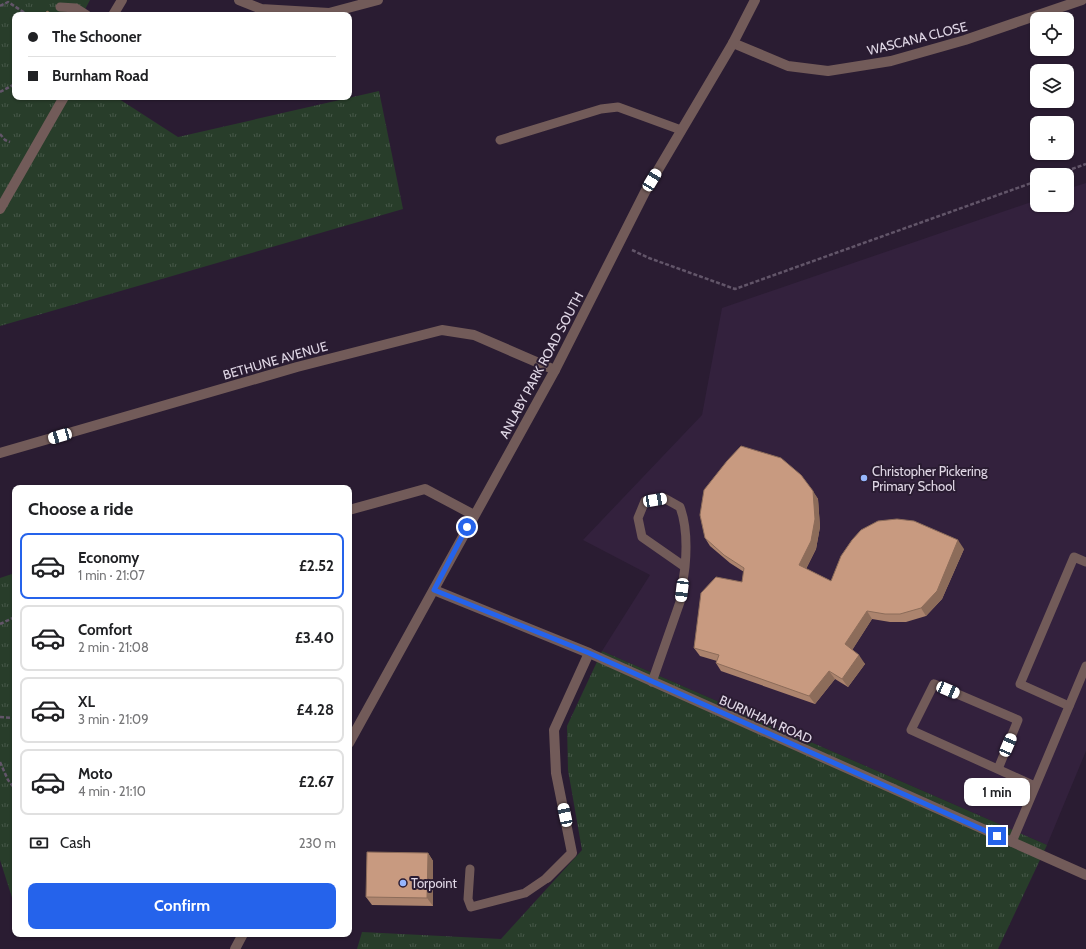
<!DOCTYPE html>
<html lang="en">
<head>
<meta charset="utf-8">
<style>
  body { margin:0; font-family:Cabin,sans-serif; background:#f6f6f6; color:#202124; height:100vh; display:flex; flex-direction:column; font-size:15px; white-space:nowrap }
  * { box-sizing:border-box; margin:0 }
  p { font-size:13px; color:#757577 }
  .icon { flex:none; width:22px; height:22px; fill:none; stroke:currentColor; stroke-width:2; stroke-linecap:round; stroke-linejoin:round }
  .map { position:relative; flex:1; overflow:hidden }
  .details { position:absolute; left:12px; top:485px; width:340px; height:452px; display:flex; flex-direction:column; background:#fff; border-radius:8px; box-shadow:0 1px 3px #0004 }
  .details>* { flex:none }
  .hud { position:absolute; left:12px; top:12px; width:340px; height:88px; border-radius:8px; box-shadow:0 1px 3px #0004; display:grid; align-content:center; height:88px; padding:0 16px; background:#fff }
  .fabs { position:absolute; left:1030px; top:12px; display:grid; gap:8px }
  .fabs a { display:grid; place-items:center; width:44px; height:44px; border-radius:8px; background:#fff; box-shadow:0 1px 3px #0004; font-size:20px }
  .end { position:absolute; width:18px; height:18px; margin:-9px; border:5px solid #2563eb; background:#fff; box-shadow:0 0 0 2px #fff }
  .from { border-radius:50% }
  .bubble { position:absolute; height:28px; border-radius:8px; background:#fff; box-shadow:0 1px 3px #0004; font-size:13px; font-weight:800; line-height:28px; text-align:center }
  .car { position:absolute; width:12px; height:24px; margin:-12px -6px; border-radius:5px; box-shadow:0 0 3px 1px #0007; background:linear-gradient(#fff 24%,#345 0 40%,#fff 0 76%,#345 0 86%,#fff 0) }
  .hud b { display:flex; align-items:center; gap:14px; height:38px; font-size:15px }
  .hud b+b { border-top:1px solid #e0e0e0 }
  .hud i { width:10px; height:10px; background:#202124 }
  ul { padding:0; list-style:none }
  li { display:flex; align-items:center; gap:12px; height:66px; margin:0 8px 6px; padding:0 8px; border:2px solid #e0e0e0; border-radius:8px }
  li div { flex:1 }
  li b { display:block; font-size:15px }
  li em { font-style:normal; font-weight:800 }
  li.current { border-color:#2563eb }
  li>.icon { width:36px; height:36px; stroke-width:1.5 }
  h2 { padding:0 16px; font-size:18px; line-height:48px }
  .pay { display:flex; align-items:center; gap:10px; height:44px; padding:0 16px; font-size:15px }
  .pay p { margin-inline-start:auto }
  .button { display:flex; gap:8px; margin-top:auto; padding:8px 16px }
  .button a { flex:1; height:46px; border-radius:8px; background:#2563eb; color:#fff; font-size:16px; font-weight:800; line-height:46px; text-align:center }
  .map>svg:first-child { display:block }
</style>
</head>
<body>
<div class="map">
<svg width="1086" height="949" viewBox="0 0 1086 949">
  <defs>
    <pattern id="park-tufts" width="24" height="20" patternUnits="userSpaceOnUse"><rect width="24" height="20" fill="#283d2a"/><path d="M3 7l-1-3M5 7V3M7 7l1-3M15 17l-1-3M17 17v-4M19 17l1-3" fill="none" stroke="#475849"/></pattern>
  </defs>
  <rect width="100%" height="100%" fill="#2a1c32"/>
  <polygon fill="#33213d" points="1086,183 1086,751 1047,845 602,651 650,575 583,540 702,415 722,308 1037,200 1037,205 1067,205 1067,189"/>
  <g fill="url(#park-tufts)">
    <polygon points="0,0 90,0 82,15 15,15 15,97 116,97 178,137 379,91 403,209 0,326"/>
    <polygon points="15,573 15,907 0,860 0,578"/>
    <polygon points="602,651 1047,845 998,949 357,949 362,932 501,939 582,850 568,770 567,726"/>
  </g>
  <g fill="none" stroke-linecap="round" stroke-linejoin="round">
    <g stroke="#625569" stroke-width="2.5" stroke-dasharray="4 2" stroke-linecap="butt">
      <polyline points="0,6 8,2 25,13 26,15"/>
      <polyline points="0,92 15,84"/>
      <polyline points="0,134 5,140 10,142"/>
      <polyline points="1055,175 1086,164"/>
      <polyline points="632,250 649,258 735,289 1037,181"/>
      <polyline points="0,624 15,617"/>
      <polyline points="0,717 15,718"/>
      <polyline points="0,762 8,780 15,789"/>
    </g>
    <g stroke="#725b59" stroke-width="9">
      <polyline points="60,7 76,8 87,15"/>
      <polyline points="500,140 601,109 618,107 681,130"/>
      <path d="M652,682L680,602L685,567L642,537L638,518L645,501L664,498L680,507C687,526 687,546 685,567"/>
      <polyline points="1069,706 1020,684 1074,557 1086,562"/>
      <polyline points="998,769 1018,720 934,684 911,730 1035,786"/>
      <polyline points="1012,842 1086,666"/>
      <polyline points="470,869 468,899 471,907 525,893 547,878"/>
    </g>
    <g stroke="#725b59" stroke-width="10">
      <polyline points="239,0 261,9 329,13 378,0"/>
      <polyline points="113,15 122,0"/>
      <polyline points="733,43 788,66 828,71 891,61 965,40 1082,0"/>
      <polyline points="0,209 64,97"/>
      <polyline points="0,453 297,367 442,330 474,335 555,370"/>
      <polyline points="349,510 425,489 474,515"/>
      <polyline points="434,590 589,653 1086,875"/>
      <polyline points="349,743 555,370 645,192 733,43 755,0"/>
      <polyline points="547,878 572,853 556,773 554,730 589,653"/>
      <polyline points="235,949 243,934"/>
    </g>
  </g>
  <g fill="#ac846e">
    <polygon points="801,475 818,499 820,527 816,549 806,569 831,581 964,549 942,599 926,616 906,622 890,622 872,619 852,650 865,664 848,687 835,679 815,704 721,671 716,663 717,661 700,656 694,648 742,582 744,572 730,563 710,546 705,538"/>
    <polygon points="428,853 433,861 433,906 372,905 366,897"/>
  </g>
  <g fill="#8c6c5a">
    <polygon points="813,491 818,499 820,527 816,549 804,573 799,565"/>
    <polygon points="958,540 964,549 942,599 926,616 921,608"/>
    <polygon points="867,611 872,619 851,652 845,644"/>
    <polygon points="859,655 865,664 848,687 842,679"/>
    <polygon points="829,671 835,679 815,704 809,696"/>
    <polygon points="428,853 433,861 433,906 427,898"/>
  </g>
  <g fill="#c89a80" stroke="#8c6c5a">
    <polygon points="47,11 54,15 45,15"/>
    <polygon points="741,446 781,458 801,475 813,491 815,519 811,541 799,565 831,581 841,556 852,540 861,530 878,521 897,519 914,521 958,540 937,591 921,608 900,614 885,614 867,611 845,644 859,655 842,679 829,671 809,696 716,663 719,655 694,648 701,593 716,577 742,582 744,568 724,555 705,538 700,515 704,490 727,461"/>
    <polygon points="367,852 428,853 427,898 366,897"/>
  </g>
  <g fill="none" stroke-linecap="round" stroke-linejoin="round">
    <polyline stroke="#2563eb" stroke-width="5" points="467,527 434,590 589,653 997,836"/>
  </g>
  <g fill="#97b6fd" stroke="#2a1c32" stroke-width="1.5">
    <circle cx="864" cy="478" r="4"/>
    <circle cx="403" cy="883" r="4"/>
  </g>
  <g text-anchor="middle" stroke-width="4" stroke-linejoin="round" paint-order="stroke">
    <g font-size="13" fill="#e0d7e6" stroke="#2a1c32">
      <text transform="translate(917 38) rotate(-14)" y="5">WASCANA CLOSE</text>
      <text transform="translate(275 360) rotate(-16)" y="5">BETHUNE AVENUE</text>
      <text transform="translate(541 365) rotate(-62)" y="5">ANLABY PARK ROAD SOUTH</text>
      <text transform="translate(766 719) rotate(24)" y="5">BURNHAM ROAD</text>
    </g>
    <g font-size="13" fill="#e0d7e6" stroke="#2a1c32" text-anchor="start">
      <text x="872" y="476">Christopher Pickering<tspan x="872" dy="15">Primary School</tspan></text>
      <text x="411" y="888">Torpoint</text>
    </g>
  </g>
</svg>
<div class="fabs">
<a><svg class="icon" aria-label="locate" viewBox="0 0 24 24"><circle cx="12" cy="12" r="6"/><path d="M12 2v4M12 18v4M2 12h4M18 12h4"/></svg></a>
<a><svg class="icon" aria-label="layers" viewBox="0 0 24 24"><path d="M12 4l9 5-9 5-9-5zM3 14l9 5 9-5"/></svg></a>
<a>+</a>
<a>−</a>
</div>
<i class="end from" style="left:467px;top:527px"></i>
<i class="end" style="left:997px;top:836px"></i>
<div class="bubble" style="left:964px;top:778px;width:66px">1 min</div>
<i class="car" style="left:652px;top:180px;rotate:31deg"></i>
<i class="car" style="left:60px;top:436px;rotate:254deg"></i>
<i class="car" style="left:655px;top:500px;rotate:80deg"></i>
<i class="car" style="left:682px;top:590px;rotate:187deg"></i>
<i class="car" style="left:948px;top:690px;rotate:113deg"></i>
<i class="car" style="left:1008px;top:745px;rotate:23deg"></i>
<i class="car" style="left:565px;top:815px;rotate:348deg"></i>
<div class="hud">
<b><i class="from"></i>The Schooner</b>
<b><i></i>Burnham Road</b>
</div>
<section class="details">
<h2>Choose a ride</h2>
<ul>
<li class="current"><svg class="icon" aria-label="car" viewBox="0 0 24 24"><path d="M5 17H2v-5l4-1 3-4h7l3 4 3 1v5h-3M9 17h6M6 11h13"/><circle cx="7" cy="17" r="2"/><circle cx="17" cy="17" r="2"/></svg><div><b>Economy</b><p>1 min · 21:07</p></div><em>£2.52</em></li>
<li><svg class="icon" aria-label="car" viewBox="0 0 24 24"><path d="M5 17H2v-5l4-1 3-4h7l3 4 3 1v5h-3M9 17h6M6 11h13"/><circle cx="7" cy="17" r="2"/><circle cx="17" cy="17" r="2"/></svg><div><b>Comfort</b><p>2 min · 21:08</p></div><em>£3.40</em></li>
<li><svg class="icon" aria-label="car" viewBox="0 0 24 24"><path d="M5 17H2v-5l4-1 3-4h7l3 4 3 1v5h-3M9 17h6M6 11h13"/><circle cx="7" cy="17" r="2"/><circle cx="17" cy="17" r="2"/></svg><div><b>XL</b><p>3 min · 21:09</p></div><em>£4.28</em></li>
<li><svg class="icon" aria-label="car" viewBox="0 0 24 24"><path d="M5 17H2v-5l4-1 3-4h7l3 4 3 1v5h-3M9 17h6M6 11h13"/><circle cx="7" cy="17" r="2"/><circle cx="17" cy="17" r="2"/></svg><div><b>Moto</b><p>4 min · 21:10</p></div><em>£2.67</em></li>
</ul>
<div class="pay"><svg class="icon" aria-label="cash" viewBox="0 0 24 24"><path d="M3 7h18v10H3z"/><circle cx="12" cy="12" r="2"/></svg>Cash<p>230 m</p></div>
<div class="button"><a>Confirm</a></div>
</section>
</div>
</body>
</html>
